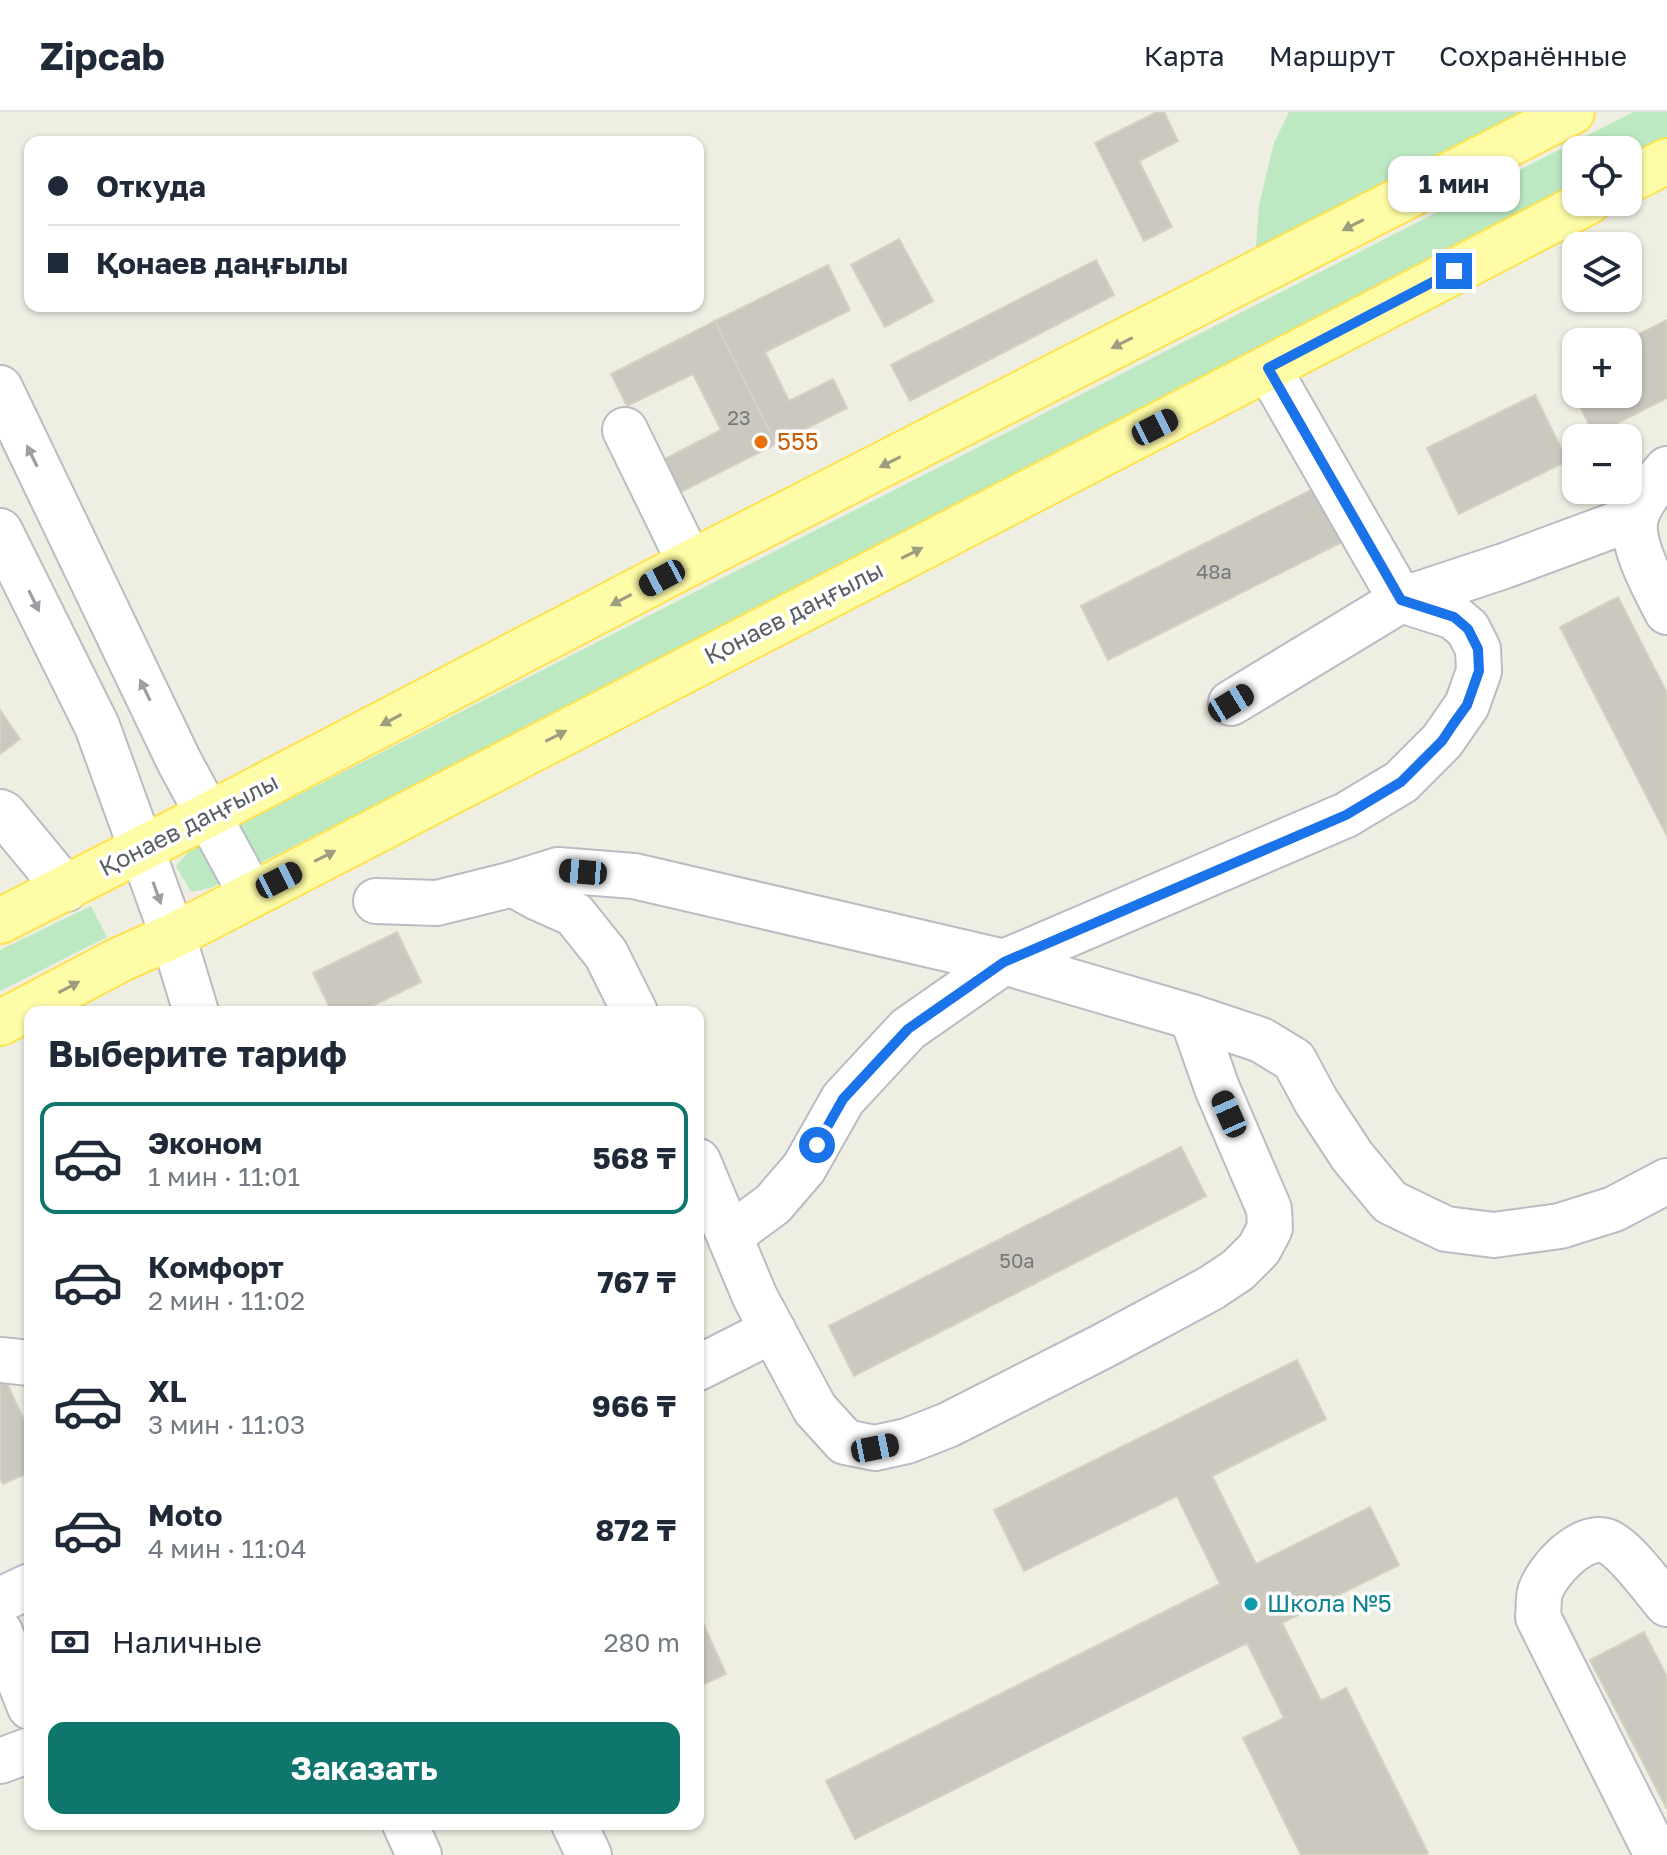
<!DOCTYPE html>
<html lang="ru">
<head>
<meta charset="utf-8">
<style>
  body { margin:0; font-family:"Golos Text",sans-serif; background:#f2f2f3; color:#1f2937; height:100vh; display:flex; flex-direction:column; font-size:30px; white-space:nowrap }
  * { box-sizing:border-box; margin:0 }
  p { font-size:26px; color:#747a83 }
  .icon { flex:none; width:44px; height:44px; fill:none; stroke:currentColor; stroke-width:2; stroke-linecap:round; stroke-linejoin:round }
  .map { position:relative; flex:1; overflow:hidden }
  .sheet { position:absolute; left:24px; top:894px; width:680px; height:824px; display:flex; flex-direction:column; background:#fff; border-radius:16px; box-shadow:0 2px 6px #0004 }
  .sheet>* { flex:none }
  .top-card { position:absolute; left:24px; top:24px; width:680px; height:176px; border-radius:16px; box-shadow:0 2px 6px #0004; display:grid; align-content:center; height:176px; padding:0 24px; background:#fff }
  .controls { position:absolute; left:1562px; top:24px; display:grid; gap:16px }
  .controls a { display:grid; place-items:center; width:80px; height:80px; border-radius:16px; background:#fff; box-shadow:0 2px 6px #0004; font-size:40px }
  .end { position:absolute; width:36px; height:36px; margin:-18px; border:10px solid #1a73e8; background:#fff; box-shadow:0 0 0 4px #fff }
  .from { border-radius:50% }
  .bubble { position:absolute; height:56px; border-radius:16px; background:#fff; box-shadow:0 2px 6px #0004; font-size:26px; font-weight:700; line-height:56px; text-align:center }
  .car { position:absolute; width:24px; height:48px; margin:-24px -12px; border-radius:10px; box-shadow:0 0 6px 2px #0007; background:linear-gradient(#222 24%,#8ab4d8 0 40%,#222 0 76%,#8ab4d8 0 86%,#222 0) }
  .top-card b { display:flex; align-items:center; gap:28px; height:76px; font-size:30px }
  .top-card b+b { border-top:2px solid #e0e1e3 }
  .top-card i { width:20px; height:20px; background:#1f2937 }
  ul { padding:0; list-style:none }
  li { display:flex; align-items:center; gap:24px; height:112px; margin:0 16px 12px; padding:0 8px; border:4px solid transparent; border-radius:16px }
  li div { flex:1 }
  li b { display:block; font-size:30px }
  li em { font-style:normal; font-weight:700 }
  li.active { border-color:#0f766e }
  li>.icon { width:72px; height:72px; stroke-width:1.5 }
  h2 { padding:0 24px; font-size:36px; line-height:96px }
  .pay { display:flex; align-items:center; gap:20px; height:88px; padding:0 24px; font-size:30px }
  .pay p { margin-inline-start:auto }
  .button { display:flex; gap:16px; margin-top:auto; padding:16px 24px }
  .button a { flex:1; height:92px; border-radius:16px; background:#0f766e; color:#fff; font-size:32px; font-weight:700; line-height:92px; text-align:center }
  header { display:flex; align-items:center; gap:48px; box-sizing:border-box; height:112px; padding:0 40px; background:#fff; border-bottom:2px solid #e0e1e3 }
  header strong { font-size:38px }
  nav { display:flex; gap:44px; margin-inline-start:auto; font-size:28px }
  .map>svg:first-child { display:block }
</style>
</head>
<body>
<header>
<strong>Zipcab</strong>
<nav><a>Карта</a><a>Маршрут</a><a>Сохранённые</a></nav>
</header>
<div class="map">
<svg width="1667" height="1743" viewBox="0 0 1667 1743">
  <rect width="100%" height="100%" fill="#efeee2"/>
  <g fill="#bce9c2">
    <polygon points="1289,0 1572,0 1254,164 1259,93 1274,31"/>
    <polygon points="1633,0 1667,0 1667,46 1628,65 1628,38 1576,38 1576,90 1579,90 210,776 191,780 176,754 189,739"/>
    <polygon points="91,794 107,825 0,879 0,838"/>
  </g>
  <g fill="#cac8bf" stroke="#d4d1c0" stroke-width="2">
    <polygon points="1157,0 1164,0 1178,29 1139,49 1172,115 1144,129 1095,31"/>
    <polygon points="899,127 933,189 885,215 851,153"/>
    <polygon points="1096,148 1114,183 910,289 891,253"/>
    <polygon points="828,153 850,198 765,240 789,289 833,267 847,296 776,332 715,209"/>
    <polygon points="1667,208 1667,286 1594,323 1563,260 1576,254 1576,282 1628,282 1628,230 1623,230"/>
    <polygon points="715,209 776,332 673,384 657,351 721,318 693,262 627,294 611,262"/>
    <polygon points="1535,283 1567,349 1459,402 1427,336"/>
    <polygon points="1321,373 1348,427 1108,548 1081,494"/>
    <polygon points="1618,485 1667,581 1667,724 1560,515"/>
    <polygon points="0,598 20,627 0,642"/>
    <polygon points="397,820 421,870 360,900 332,900 313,861"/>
    <polygon points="1181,1035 1206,1084 854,1264 829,1214"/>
    <polygon points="1297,1248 1326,1307 1212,1364 1256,1452 1370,1395 1399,1453 1282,1511 1321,1589 1346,1576 1428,1741 1423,1743 1301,1743 1243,1626 1284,1606 1247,1531 855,1727 826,1669 1220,1472 1177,1384 1024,1459 994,1398"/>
    <polygon points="2,1261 30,1321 30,1360 3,1372 0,1366 0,1262"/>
    <polygon points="698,1500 726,1562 698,1575"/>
    <polygon points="1644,1520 1667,1565 1667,1697 1590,1548"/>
  </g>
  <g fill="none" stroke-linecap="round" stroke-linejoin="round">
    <defs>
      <g id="minor">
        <polyline points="0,276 179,649 251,782"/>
        <polyline points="625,318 690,451"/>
        <path d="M1667,357C1658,367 1639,392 1636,405C1629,431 1655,476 1667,500"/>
        <polyline points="0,419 97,614 173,824 196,900"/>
        <polyline points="1231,591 1401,488 1504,454 1636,405"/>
        <polyline points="0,700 4,702 66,777"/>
        <polyline points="513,772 558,758 634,764 1004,850 1192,905 1261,928 1294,948 1316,989 1352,1044 1390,1090 1446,1117 1494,1123 1560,1114 1614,1097 1667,1069"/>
        <polyline points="376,789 437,791 513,772 538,786 574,802 606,842 635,900"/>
        <polyline points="698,1049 755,1185 815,1297 845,1330 875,1336 907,1329 948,1313 1103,1234 1211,1176 1238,1158 1259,1137 1270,1116 1269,1097 1217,976 1192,905"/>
        <polyline points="730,1124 773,1092 804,1056 843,987 908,917 1004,850 1346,703 1401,670 1442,629 1467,593 1479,559 1478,537 1468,517 1454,505 1401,488 1268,256"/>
        <polyline points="0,1248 30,1251"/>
        <polyline points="698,1256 773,1218"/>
        <polyline points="0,1488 30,1474"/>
        <polyline points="0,1520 30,1595"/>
        <polyline points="0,1649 30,1638"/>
        <polyline points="405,1712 419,1743"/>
        <polyline points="574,1712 589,1743"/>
        <path d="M1657,1743L1538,1505C1539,1498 1538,1488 1540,1480C1547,1459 1580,1422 1606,1429C1624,1435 1654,1477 1667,1492"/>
      </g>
      <g id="major">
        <polyline points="1628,69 1667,49"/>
        <polyline points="0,809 208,703 690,451 1572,0"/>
        <polyline points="0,911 119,848 173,824 1588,90"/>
      </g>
    </defs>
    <use href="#minor" stroke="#babcc3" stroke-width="48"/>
    <use href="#major" stroke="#fee34c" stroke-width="48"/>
    <use href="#minor" stroke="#fff" stroke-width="44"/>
    <use href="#major" stroke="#fffca7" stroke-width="44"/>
  </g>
  <defs><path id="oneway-solid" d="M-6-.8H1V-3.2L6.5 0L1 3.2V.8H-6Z" transform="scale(2)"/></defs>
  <g fill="#9d9d7f">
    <use href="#oneway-solid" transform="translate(1353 113) rotate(153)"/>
    <use href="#oneway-solid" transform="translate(1122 231) rotate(153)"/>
    <use href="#oneway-solid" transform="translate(890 350) rotate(153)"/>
    <use href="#oneway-solid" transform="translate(912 441) rotate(-27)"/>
    <use href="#oneway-solid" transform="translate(621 488) rotate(152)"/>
    <use href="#oneway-solid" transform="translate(391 608) rotate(152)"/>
    <use href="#oneway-solid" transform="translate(556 624) rotate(-27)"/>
    <use href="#oneway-solid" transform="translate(325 744) rotate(-27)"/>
    <use href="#oneway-solid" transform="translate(69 875) rotate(-28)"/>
  </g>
  <g fill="#9d9ea3">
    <use href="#oneway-solid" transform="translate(32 344) rotate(-116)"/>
    <use href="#oneway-solid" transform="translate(34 489) rotate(64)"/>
    <use href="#oneway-solid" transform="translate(145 578) rotate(-116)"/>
    <use href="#oneway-solid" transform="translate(157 781) rotate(70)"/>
  </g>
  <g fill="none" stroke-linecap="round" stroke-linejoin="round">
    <polyline stroke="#1a73e8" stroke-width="10" points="817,1033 843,987 908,917 1004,850 1346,703 1401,670 1442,629 1454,611 1467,593 1479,559 1478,537 1468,517 1454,505 1401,488 1268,256 1454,159"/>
  </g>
  <circle fill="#e8710a" stroke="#fff" stroke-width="3" cx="761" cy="330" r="8"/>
  <circle fill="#0f9aa8" stroke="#fff" stroke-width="3" cx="1251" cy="1492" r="8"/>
  <g text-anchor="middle" stroke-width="7" stroke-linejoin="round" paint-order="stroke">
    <g font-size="20" fill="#77787c">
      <text x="739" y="313">23</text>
      <text x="1214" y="467">48а</text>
      <text x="1017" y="1156">50а</text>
    </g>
    <g font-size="24" fill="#c56008" stroke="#fff" text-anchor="start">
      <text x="777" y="338">555</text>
    </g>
    <g font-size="24" fill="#5b5e65" stroke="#fff">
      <text transform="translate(794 501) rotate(-27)" y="8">Қонаев даңғылы</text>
      <text transform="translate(189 713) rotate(-27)" y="8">Қонаев даңғылы</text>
    </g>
    <g font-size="24" fill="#0d838f" stroke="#fff" text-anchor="start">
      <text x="1267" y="1500">Школа №5</text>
    </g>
  </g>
</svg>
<div class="controls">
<a><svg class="icon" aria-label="locate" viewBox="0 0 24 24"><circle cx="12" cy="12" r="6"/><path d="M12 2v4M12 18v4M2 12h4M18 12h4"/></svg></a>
<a><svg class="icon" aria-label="layers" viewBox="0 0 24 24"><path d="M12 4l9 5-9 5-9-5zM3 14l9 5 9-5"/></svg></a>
<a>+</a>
<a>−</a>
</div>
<i class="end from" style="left:817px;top:1033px"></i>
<i class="end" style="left:1454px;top:159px"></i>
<div class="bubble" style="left:1388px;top:44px;width:132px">1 мин</div>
<i class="car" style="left:1155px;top:315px;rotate:63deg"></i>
<i class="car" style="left:662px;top:466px;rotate:242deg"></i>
<i class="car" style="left:1231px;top:591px;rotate:59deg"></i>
<i class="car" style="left:583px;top:760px;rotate:275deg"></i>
<i class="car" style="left:279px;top:768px;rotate:63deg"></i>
<i class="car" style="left:1229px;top:1002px;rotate:336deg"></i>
<i class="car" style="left:875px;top:1336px;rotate:79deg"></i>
<div class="top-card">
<b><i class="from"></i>Откуда</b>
<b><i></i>Қонаев даңғылы</b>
</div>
<section class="sheet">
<h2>Выберите тариф</h2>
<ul>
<li class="active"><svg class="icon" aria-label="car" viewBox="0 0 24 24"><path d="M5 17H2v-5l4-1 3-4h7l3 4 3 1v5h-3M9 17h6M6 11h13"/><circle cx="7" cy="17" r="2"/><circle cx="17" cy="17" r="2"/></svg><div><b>Эконом</b><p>1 мин · 11:01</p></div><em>568 ₸</em></li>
<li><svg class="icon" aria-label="car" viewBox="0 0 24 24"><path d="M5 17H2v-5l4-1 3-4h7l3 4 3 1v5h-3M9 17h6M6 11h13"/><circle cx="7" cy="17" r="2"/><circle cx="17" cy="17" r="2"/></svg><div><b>Комфорт</b><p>2 мин · 11:02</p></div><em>767 ₸</em></li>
<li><svg class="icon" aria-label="car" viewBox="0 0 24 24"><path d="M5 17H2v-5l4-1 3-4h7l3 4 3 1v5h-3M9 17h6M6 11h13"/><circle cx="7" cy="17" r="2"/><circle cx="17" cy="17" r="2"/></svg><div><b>XL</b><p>3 мин · 11:03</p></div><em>966 ₸</em></li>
<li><svg class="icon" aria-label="car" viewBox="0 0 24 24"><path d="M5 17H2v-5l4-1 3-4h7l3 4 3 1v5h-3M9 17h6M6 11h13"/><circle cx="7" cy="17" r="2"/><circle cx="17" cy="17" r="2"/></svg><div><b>Moto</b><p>4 мин · 11:04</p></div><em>872 ₸</em></li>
</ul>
<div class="pay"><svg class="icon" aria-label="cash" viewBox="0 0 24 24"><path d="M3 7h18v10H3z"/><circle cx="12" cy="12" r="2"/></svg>Наличные<p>280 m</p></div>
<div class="button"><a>Заказать</a></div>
</section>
</div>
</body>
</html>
